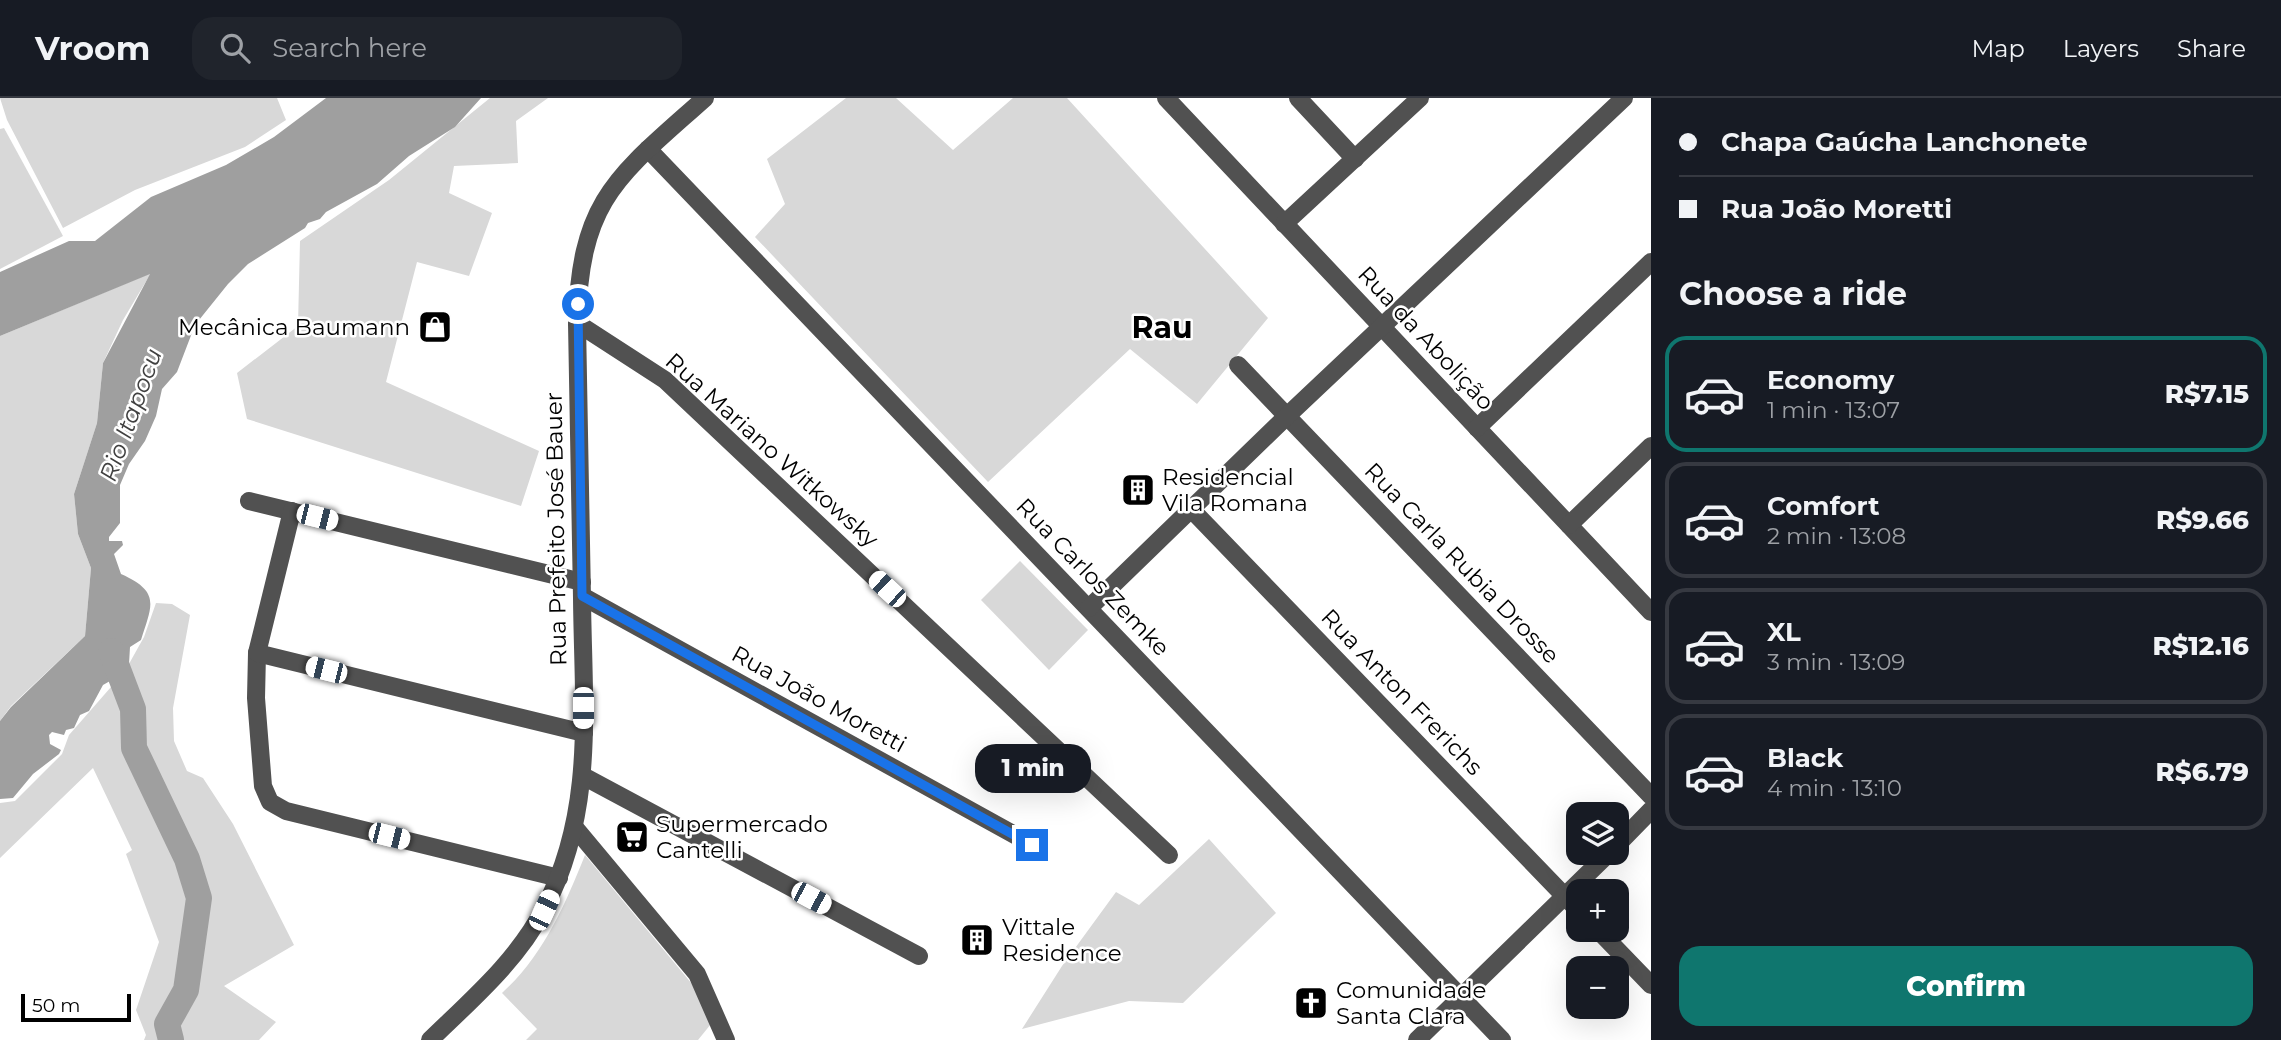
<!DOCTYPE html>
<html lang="en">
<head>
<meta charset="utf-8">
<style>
  body { margin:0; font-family:Montserrat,sans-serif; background:#20242c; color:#f1f3f6; height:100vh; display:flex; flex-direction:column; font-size:26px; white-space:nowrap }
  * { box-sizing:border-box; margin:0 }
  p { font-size:23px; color:#9ea1a6 }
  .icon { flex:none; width:38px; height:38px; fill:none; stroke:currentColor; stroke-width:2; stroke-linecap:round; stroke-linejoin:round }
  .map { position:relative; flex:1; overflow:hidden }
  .panel { display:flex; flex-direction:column; background:#171b24; width:630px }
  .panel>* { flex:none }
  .banner { display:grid; align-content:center; height:154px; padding:0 28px; background:#171b24 }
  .fabs { position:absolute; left:1566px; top:704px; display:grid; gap:14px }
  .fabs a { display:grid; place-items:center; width:63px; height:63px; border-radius:14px; background:#171b24; box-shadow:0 7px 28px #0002; font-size:35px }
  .scale { position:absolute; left:21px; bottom:18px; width:110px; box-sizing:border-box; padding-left:7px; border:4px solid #000; border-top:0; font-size:19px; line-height:24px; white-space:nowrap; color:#000; -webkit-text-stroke:5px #fff; paint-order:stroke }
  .end { position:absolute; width:32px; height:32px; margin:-16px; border:9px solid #1a73e8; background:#fff; box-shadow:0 0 0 4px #fff }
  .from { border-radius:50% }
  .bubble { position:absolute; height:49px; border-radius:21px; background:#171b24; box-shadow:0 7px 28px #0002; font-size:23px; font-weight:800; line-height:49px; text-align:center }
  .car { position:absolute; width:21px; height:42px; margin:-21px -10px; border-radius:9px; box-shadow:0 0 5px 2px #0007; background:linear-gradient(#fff 24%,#345 0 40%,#fff 0 76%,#345 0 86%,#fff 0) }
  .banner b { display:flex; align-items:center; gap:24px; height:66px; font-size:26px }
  .banner b+b { border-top:2px solid #363941 }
  .banner i { width:18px; height:18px; background:#f1f3f6 }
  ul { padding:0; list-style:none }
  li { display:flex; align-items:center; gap:21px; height:116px; margin:0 14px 10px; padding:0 14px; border:4px solid #363941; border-radius:21px }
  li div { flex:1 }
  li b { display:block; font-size:26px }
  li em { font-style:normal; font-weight:800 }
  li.on { border-color:#0f766e }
  li>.icon { width:63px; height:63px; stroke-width:1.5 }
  h2 { padding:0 28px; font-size:32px; line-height:84px }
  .cta { display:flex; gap:14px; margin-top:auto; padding:14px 28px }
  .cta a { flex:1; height:80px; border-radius:21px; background:#0f766e; color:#fff; font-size:28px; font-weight:800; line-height:80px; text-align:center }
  header { display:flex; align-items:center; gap:42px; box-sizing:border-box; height:98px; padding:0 35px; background:#171b24; border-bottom:2px solid #363941 }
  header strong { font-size:33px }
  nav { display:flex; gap:38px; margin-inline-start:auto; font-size:24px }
  .search { width:490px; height:63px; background:#20242c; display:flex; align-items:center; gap:18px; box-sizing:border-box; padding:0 24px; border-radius:21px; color:#9ea1a6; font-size:26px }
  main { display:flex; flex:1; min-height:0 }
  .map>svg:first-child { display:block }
</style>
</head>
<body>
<header>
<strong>Vroom</strong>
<div class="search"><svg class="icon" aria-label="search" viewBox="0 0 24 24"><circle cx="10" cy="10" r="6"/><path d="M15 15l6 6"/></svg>Search here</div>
<nav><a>Map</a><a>Layers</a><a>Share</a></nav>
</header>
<main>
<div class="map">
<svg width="1651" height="942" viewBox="0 0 1651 942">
  <rect width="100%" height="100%" fill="#fff"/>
  <g fill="#d8d8d8">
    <polygon points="0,0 277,0 286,22 245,49 135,92 63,130 7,22"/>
    <polygon points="490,0 548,0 516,23 518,65 454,68 449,95 492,115 469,178 417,164 386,284 539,353 521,408 247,321 237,275 298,228 300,143 389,82"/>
    <polygon points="846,0 896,0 953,52 1013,0 1067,0 1268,220 1197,306 1130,251 988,384 755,139 785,106 767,61"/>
    <polygon points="4,30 63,138 0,171 0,31"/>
    <polygon points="151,175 123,222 103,265 97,325 74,396 78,436 91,470 85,538 11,608 0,623 0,238"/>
    <polygon points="1020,463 1088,532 1049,572 981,502"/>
    <polygon points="156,505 172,506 190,517 173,610 174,643 187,673 203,680 233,726 294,847 224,888 276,924 259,942 144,942 146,937 136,912 159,844 126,756 132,752 93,670 0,760 0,705 15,703 62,656 69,637 125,573 144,539"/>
    <polygon points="1209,741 1276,815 1183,905 1129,903 1022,931 1062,868 1116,794 1139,807"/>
    <path d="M585,757L692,886L711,926L698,942H526L537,931L502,895C543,858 565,807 585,757Z"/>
  </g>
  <path fill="#9f9f9f" d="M326,0H481L455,29L409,58L377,86L326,114L320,121L308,125L305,130L248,166L228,186L195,227L177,274L162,291L156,318L145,343L129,366L120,387V425L109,439V443H122L123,447L114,456L121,476C161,494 152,507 141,542L130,549L129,566L117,579L103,587L89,613L80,617L74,630L66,632L64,637L52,634L49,637L50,646L61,652L59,656L33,676L13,700L0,701V623L11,609L85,538L91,470L78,436L74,396L97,325L103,265L150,176L0,238V174L69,143H95L151,99L226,67L274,39Z"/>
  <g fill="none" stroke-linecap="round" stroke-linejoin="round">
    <polyline stroke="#9f9f9f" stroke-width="26" points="111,553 133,611 134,650 187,761 199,800 186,892 167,926 171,942"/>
    <g stroke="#515151" stroke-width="18">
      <polyline points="1166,0 1651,514"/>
      <polyline points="1298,0 1355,61"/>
      <polyline points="648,51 1502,942"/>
      <polyline points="1284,126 1420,0"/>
      <polyline points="577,225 665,282 1169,757"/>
      <polyline points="1238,267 1651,698"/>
      <polyline points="1477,330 1651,164"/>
      <polyline points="249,403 582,484"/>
      <polyline points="1191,411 1578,812"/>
      <polyline points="292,413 257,555 256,600 263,688 270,704 286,713 559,780"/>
      <polyline points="1569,427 1651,348"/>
      <polyline points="582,498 1033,747"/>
      <polyline points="1089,510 1287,318 1624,0"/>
      <polyline points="257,555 584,635"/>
      <polyline points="583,678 919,858"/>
      <polyline points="576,731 697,876 726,942"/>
      <polyline points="1617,747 1651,712"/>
      <polyline points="1597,831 1651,887"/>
      <path d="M430,942C471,902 517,863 544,811C596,713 583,608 582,500C581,409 579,317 577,225C580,100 618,78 705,0"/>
      <polyline points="1417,942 1610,754"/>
    </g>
  </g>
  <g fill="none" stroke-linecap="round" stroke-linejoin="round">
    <polyline stroke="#1a73e8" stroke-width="9" points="578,206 582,498 1032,747"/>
  </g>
  <defs>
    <symbol id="shop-square" viewBox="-11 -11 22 22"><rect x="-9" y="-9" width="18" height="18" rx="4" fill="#000" stroke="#fff"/><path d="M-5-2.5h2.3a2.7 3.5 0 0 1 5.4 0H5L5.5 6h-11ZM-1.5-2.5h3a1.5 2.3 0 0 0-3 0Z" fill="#fff"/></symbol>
    <symbol id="building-square" viewBox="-11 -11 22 22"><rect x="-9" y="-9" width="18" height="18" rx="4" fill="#000" stroke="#fff"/><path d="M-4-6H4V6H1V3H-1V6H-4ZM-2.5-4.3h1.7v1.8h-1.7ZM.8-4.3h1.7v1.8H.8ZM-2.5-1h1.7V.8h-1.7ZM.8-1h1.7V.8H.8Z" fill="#fff"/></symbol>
    <symbol id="supermarket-square" viewBox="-11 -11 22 22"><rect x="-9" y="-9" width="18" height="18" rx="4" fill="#000" stroke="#fff"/><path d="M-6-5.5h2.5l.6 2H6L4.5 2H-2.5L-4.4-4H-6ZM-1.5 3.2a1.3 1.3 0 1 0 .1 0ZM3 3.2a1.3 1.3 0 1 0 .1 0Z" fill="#fff"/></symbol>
    <symbol id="church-square" viewBox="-11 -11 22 22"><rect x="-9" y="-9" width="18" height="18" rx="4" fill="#000" stroke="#fff"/><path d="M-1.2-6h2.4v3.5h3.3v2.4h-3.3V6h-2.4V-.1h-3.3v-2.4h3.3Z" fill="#fff"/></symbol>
  </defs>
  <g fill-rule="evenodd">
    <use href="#shop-square" x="416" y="210" width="38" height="38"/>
    <use href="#building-square" x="1119" y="373" width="38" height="38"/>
    <use href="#supermarket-square" x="613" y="720" width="38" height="38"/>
    <use href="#building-square" x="958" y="823" width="38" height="38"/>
    <use href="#church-square" x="1292" y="886" width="38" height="38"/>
  </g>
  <g text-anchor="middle" stroke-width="5" stroke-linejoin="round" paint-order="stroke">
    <g font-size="23" fill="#000" stroke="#fff" text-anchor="start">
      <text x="410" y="237" text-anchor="end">Mecânica Baumann</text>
      <text x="1162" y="387">Residencial<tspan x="1162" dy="26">Vila Romana</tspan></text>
      <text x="656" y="734">Supermercado<tspan x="656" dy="26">Cantelli</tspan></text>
      <text x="1002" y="837">Vittale<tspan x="1002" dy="26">Residence</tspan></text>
      <text x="1336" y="900">Comunidade<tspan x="1336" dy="26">Santa Clara</tspan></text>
    </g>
    <g font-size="23" fill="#000" stroke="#fff">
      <text transform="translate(1426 240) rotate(47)" y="8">Rua da Abolição</text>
      <text transform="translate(772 352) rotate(42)" y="8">Rua Mariano Witkowsky</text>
      <text transform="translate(556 431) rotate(-91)" y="8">Rua Prefeito José Bauer</text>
      <text transform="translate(1462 465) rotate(46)" y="8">Rua Carla Rubia Drosse</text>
      <text transform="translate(1093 479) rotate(46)" y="8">Rua Carlos Zemke</text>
      <text transform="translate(1402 594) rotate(46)" y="8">Rua Anton Frerichs</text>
      <text transform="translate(819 601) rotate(29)" y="8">Rua João Moretti</text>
    </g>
    <g font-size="24" font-style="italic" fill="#404040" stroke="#fff">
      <text transform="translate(131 317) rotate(-70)" y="8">Rio Itapocu</text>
    </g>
    <g font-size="30" font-weight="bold" fill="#000" stroke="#fff">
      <text x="1162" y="240">Rau</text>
    </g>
  </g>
</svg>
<div class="fabs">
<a><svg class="icon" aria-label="layers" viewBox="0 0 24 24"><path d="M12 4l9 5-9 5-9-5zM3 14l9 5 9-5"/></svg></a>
<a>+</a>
<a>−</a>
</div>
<div class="scale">50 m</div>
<i class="end from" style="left:578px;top:206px"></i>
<i class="end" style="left:1032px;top:747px"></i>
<div class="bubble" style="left:975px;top:646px;width:116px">1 min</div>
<i class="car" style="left:317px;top:419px;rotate:104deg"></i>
<i class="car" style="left:887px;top:491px;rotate:313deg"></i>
<i class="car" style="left:326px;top:572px;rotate:284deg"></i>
<i class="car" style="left:583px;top:610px;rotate:180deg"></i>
<i class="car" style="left:389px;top:738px;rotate:104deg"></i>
<i class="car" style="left:811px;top:800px;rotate:118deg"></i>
<i class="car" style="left:544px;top:812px;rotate:25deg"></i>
</div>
<section class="panel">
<div class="banner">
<b><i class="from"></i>Chapa Gaúcha Lanchonete</b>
<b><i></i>Rua João Moretti</b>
</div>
<h2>Choose a ride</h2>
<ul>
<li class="on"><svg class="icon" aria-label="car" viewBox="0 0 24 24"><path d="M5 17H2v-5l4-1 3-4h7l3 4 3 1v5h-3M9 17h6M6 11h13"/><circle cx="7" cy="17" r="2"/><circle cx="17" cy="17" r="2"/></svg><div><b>Economy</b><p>1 min · 13:07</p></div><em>R$7.15</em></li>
<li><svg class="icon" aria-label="car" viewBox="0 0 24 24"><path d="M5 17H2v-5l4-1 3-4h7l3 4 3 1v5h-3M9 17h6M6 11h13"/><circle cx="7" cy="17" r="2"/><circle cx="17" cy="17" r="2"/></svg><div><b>Comfort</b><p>2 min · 13:08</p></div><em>R$9.66</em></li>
<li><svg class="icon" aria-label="car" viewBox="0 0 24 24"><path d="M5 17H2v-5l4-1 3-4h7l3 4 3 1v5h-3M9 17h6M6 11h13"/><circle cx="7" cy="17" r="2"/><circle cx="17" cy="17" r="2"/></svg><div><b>XL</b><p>3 min · 13:09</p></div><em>R$12.16</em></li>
<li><svg class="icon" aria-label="car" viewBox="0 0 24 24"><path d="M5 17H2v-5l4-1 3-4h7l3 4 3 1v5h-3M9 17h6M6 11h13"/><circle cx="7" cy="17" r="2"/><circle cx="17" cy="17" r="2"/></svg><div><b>Black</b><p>4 min · 13:10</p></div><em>R$6.79</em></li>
</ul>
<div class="cta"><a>Confirm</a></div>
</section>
</main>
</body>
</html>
